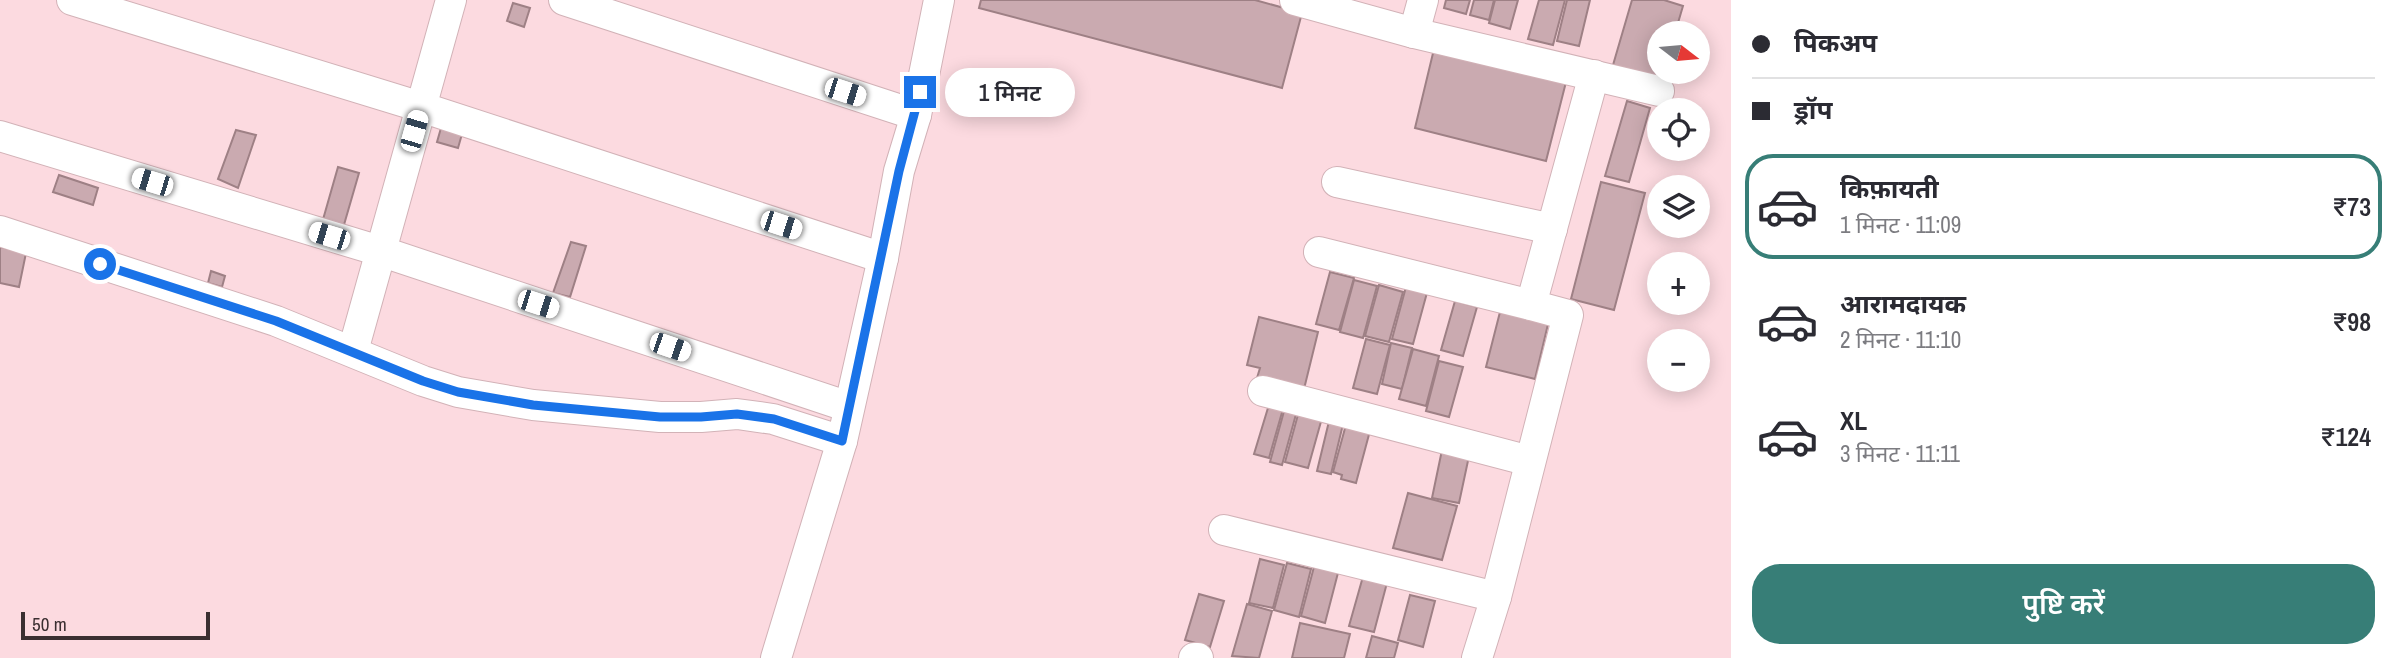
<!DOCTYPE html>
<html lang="hi">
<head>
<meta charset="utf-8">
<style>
  body { margin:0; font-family:"Archivo Narrow","Noto Sans Devanagari",sans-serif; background:#f2f2f3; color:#2b2b33; height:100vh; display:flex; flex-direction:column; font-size:26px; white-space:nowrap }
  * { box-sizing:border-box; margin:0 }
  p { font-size:23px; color:#7c7c81 }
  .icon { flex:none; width:38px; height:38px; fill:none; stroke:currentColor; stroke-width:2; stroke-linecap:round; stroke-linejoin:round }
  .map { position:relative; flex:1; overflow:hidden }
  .sheet { display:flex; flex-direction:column; background:#fff; width:665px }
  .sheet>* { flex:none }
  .banner { display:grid; align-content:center; height:154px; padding:0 21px; background:#fff }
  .needle { width:46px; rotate:106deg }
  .tools { position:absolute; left:1647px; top:21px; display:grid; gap:14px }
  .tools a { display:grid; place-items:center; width:63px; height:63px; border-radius:50%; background:#fff; box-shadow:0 4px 18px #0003; font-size:35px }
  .scale { position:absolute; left:21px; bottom:18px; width:189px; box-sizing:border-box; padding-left:7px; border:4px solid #3b2f31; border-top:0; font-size:19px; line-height:24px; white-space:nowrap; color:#3b2f31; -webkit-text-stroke:5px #fcdae0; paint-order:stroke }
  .end { position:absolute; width:32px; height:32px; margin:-16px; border:9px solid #1a73e8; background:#fff; box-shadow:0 0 0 4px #fff }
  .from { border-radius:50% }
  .bubble { position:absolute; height:49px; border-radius:24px; background:#fff; box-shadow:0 4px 18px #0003; font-size:23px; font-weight:600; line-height:49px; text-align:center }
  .car { position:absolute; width:21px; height:42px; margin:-21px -10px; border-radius:9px; box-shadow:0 0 5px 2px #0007; background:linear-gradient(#fff 24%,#345 0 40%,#fff 0 76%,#345 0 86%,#fff 0) }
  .banner b { display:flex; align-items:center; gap:24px; height:66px; font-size:26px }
  .banner b+b { border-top:2px solid #e1e1e2 }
  .banner i { width:18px; height:18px; background:#2b2b33 }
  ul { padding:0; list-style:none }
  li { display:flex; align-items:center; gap:21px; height:105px; margin:0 14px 10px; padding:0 7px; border:4px solid transparent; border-radius:28px }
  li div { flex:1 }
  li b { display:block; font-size:26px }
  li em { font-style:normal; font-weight:600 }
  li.on { border-color:#377e77 }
  li>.icon { width:63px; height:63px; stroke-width:1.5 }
  .action { display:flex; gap:14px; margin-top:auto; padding:14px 21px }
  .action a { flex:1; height:80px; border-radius:28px; background:#377e77; color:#fff; font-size:28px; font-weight:600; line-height:80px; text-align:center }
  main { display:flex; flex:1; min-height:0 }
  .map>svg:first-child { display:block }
</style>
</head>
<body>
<main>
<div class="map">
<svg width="1731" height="658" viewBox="0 0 1731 658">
  <rect width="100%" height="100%" fill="#fcdae0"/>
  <g fill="#caaab0" stroke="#9e8085" stroke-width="2">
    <polygon points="981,0 1255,0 1302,13 1282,88 979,8"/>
    <polygon points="1446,0 1470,0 1466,14 1444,8"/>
    <polygon points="1474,0 1494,0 1489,20 1470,15"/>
    <polygon points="1495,0 1518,0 1510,29 1489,23"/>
    <polygon points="1539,0 1565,0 1553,45 1528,39"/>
    <polygon points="1567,0 1590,0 1579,46 1557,41"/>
    <polygon points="1632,0 1664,0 1683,6 1675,33 1659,33 1659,72 1664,72 1661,79 1613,65"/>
    <polygon points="513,3 530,8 524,27 507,21"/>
    <polygon points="1434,49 1566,82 1546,161 1415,128"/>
    <polygon points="1627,101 1650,108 1629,182 1605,176"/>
    <polygon points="441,128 462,134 458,148 437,142"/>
    <polygon points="236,130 256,135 238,188 218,179"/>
    <polygon points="338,167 359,173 341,235 320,230"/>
    <polygon points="59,175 98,188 93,205 53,192"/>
    <polygon points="1601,182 1645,193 1614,310 1571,299"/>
    <polygon points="571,242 586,246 570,297 553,293"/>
    <polygon points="0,247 26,253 19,287 0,283"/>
    <polygon points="211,271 225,276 222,287 208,283"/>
    <polygon points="1330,272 1354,278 1339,330 1316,324"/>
    <polygon points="1354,280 1377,286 1363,338 1340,332"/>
    <polygon points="1407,283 1428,289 1413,344 1392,339"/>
    <polygon points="1379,285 1403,292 1389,342 1365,336"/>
    <polygon points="1455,301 1477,307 1463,356 1441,350"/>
    <polygon points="1500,312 1548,324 1535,379 1486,367"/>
    <polygon points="1259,317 1318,332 1304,389 1257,378 1260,368 1247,365"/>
    <polygon points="1366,339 1390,345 1377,394 1353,388"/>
    <polygon points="1391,343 1412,348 1402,389 1382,384"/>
    <polygon points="1413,349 1439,356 1426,406 1399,399"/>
    <polygon points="1439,361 1463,367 1449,417 1426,411"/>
    <polygon points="1271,398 1285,402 1269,458 1254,454"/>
    <polygon points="1286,404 1298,407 1282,465 1270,462"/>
    <polygon points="1299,411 1322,418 1308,468 1285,462"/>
    <polygon points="1331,413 1345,416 1331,474 1317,471"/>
    <polygon points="1347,421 1371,427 1356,483 1341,479 1342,475 1333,472"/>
    <polygon points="1442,450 1469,456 1459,503 1432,498"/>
    <polygon points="1408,493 1457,506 1442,560 1393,548"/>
    <polygon points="1260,559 1284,565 1273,608 1249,603"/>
    <polygon points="1287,563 1311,569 1299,617 1274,610"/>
    <polygon points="1315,563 1339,569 1325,623 1301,616"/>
    <polygon points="1364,573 1388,579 1374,632 1349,626"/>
    <polygon points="1199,594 1224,601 1210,647 1185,640"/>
    <polygon points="1410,595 1435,601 1423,647 1398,640"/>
    <polygon points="1247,604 1272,611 1259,658 1232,656"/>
    <polygon points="1300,623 1350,634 1344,658 1292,658"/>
    <polygon points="1372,636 1398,643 1394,658 1366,658"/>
  </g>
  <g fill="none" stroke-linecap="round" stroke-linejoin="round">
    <defs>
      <g id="minor">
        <polyline points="72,0 421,107 883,258"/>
        <polyline points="564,0 916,115"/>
        <polyline points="1295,0 1414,33 1659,91"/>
        <polyline points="1414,33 1423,0"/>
        <polyline points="0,136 380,251 849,407"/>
        <polyline points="1337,182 1552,229"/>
        <polyline points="0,231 276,321 423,381 458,392 533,405 660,417 701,417 737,414 773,419 842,441"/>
        <polyline points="1319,252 1531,305"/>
        <polyline points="353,351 451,0"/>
        <polyline points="1263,391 1530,461"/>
        <polyline points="1224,530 1496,597"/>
        <polyline points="776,658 842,441 883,258 899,171 916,115 939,0"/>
        <polyline points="1194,658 1198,658"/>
        <polyline points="1477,658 1496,597 1568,315 1531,305 1594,75"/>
      </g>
    </defs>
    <use href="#minor" stroke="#d2b2b7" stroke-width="32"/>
    <use href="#minor" stroke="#fff" stroke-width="30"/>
  </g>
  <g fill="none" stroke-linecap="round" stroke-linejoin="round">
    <polyline stroke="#1a73e8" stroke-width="9" points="100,264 276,321 423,381 458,392 533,405 660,417 701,417 737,414 774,419 842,441 899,171 920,92"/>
  </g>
</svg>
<div class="tools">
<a><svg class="needle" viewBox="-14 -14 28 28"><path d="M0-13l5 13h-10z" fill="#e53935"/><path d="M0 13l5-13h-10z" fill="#7c7c81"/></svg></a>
<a><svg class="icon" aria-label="locate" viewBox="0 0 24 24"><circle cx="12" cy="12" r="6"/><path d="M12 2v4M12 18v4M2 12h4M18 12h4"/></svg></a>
<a><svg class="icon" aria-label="layers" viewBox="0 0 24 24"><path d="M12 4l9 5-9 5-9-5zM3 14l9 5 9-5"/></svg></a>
<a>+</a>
<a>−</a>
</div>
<div class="scale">50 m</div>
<i class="end from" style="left:100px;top:264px"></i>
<i class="end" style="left:920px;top:92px"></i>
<div class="bubble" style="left:945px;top:68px;width:130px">1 मिनट</div>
<i class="car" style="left:845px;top:92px;rotate:108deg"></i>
<i class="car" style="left:414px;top:131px;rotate:16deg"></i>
<i class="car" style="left:152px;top:182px;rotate:287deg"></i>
<i class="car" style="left:781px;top:225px;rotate:108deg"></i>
<i class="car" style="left:329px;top:236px;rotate:287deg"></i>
<i class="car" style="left:538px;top:304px;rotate:108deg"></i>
<i class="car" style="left:670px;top:347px;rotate:109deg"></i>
</div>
<section class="sheet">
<div class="banner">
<b><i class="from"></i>पिकअप</b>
<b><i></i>ड्रॉप</b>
</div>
<ul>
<li class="on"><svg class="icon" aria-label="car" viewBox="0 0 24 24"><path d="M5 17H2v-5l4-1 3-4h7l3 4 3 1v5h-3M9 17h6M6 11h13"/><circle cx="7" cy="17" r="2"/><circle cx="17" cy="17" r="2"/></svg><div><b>किफ़ायती</b><p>1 मिनट · 11:09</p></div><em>₹73</em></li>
<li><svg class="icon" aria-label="car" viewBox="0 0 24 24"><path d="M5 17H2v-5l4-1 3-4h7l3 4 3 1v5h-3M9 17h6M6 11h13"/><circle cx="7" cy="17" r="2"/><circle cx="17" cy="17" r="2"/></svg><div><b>आरामदायक</b><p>2 मिनट · 11:10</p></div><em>₹98</em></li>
<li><svg class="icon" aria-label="car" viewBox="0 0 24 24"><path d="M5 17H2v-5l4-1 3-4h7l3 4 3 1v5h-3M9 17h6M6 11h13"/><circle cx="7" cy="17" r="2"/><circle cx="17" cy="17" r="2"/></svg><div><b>XL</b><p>3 मिनट · 11:11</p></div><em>₹124</em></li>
</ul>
<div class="action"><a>पुष्टि करें</a></div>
</section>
</main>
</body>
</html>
